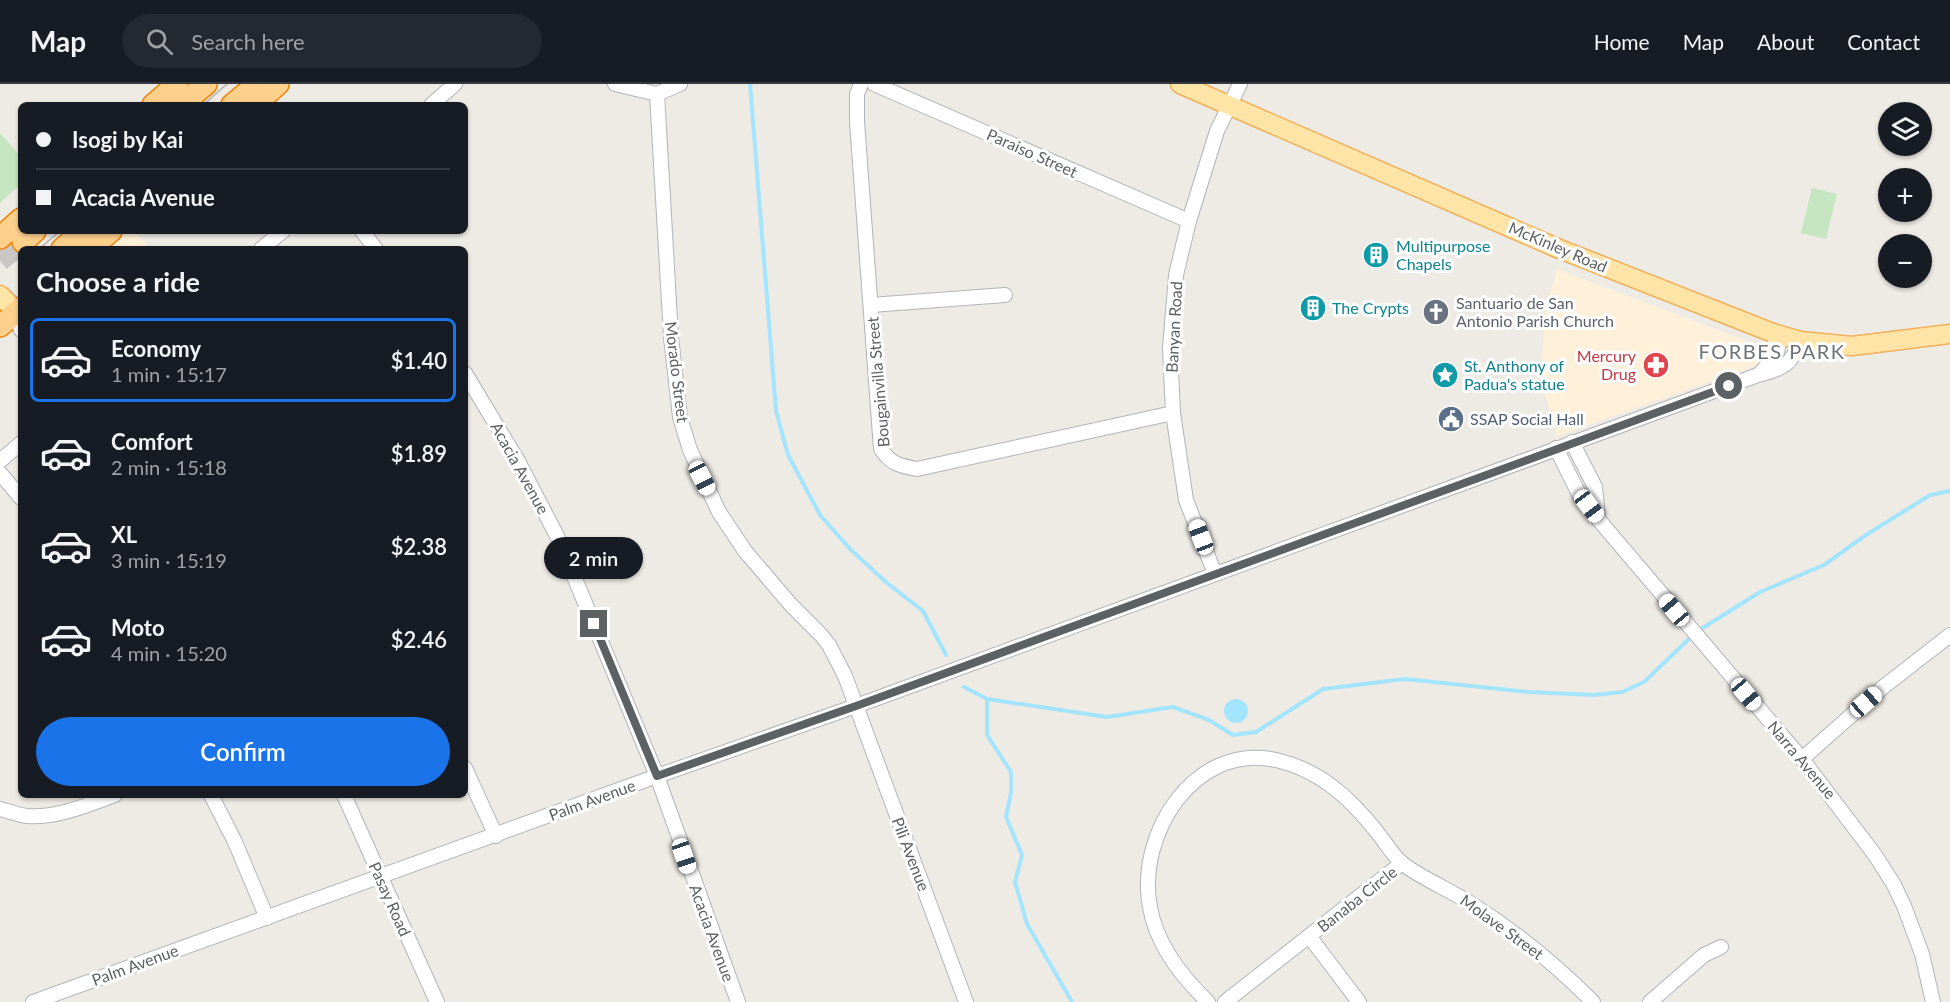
<!DOCTYPE html>
<html lang="en">
<head>
<meta charset="utf-8">
<style>
  body { margin:0; font-family:Lato,sans-serif; background:#242831; color:#f1f3f6; height:100vh; display:flex; flex-direction:column; font-size:22px; white-space:nowrap }
  * { box-sizing:border-box; margin:0 }
  p { font-size:20px; color:#9ea1a6 }
  .icon { flex:none; width:33px; height:33px; fill:none; stroke:currentColor; stroke-width:2; stroke-linecap:round; stroke-linejoin:round }
  .map { position:relative; flex:1; overflow:hidden }
  .panel { position:absolute; left:18px; top:162px; width:450px; height:552px; display:flex; flex-direction:column; background:#171b24; border-radius:9px; box-shadow:0 2px 4px #0004 }
  .panel>* { flex:none }
  .hud { position:absolute; left:18px; top:18px; width:450px; height:132px; border-radius:9px; box-shadow:0 2px 4px #0004; display:grid; align-content:center; height:132px; padding:0 18px; background:#171b24 }
  .fabs { position:absolute; left:1878px; top:18px; display:grid; gap:12px }
  .fabs a { display:grid; place-items:center; width:54px; height:54px; border-radius:50%; background:#171b24; box-shadow:0 2px 4px #0004; font-size:30px }
  .end { position:absolute; width:27px; height:27px; margin:-14px; border:8px solid #5c6164; background:#fff; box-shadow:0 0 0 3px #fff }
  .from { border-radius:50% }
  .bubble { position:absolute; height:42px; border-radius:21px; background:#171b24; box-shadow:0 2px 4px #0004; font-size:20px; font-weight:600; line-height:42px; text-align:center }
  .car { position:absolute; width:18px; height:36px; margin:-18px -9px; border-radius:8px; box-shadow:0 0 4px 2px #0007; background:linear-gradient(#fff 24%,#345 0 40%,#fff 0 76%,#345 0 86%,#fff 0) }
  .hud b { display:flex; align-items:center; gap:21px; height:57px; font-size:22px }
  .hud b+b { border-top:2px solid #363941 }
  .hud i { width:15px; height:15px; background:#f1f3f6 }
  ul { padding:0; list-style:none }
  li { display:flex; align-items:center; gap:18px; height:84px; margin:0 12px 9px; padding:0 6px; border:3px solid transparent; border-radius:9px }
  li div { flex:1 }
  li b { display:block; font-size:22px }
  li em { font-style:normal; font-weight:600 }
  li.on { border-color:#1a73e8 }
  li>.icon { width:54px; height:54px; stroke-width:1.5 }
  h2 { padding:0 18px; font-size:27px; line-height:72px }
  .cta { display:flex; gap:12px; margin-top:auto; padding:12px 18px }
  .cta a { flex:1; height:69px; border-radius:36px; background:#1a73e8; color:#fff; font-size:24px; font-weight:600; line-height:69px; text-align:center }
  header { display:flex; align-items:center; gap:36px; box-sizing:border-box; height:84px; padding:0 30px; background:#171b24; border-bottom:2px solid #363941 }
  header strong { font-size:28px }
  nav { display:flex; gap:33px; margin-inline-start:auto; font-size:21px }
  .search { width:420px; height:54px; background:#242831; display:flex; align-items:center; gap:15px; box-sizing:border-box; padding:0 21px; border-radius:33px; color:#9ea1a6; font-size:22px }
  .map>svg:first-child { display:block }
</style>
</head>
<body>
<header>
<strong>Map</strong>
<div class="search"><svg class="icon" aria-label="search" viewBox="0 0 24 24"><circle cx="10" cy="10" r="6"/><path d="M15 15l6 6"/></svg>Search here</div>
<nav><a>Home</a><a>Map</a><a>About</a><a>Contact</a></nav>
</header>
<div class="map">
<svg width="1950" height="918" viewBox="0 0 1950 918">
  <rect width="100%" height="100%" fill="#eeeae4"/>
  <g fill="#fef0d9">
    <polygon points="126,147 135,147 150,165 106,165"/>
    <polygon points="1557,185 1760,262 1758,281 1557,352 1545,312 1541,290 1545,228"/>
  </g>
  <g fill="#c5e6c0">
    <polygon points="0,49 21,73 21,100 0,119"/>
    <polygon points="1812,104 1837,110 1826,155 1801,149"/>
  </g>
  <circle fill="#a3e4ff" cx="1236" cy="627" r="12"/>
  <g fill="none" stroke-linecap="round" stroke-linejoin="round">
    <g stroke="#a3e4ff" stroke-width="4">
      <polyline points="750,0 776,327 788,371 820,431 851,466 887,499 923,527 946,571"/>
      <polyline points="1698,547 1760,508 1824,481 1866,451 1930,411 1950,407"/>
      <polyline points="964,603 987,615 1107,633 1173,623 1209,636 1233,651 1256,648 1323,605 1405,595 1529,608 1594,611 1622,608 1644,598 1692,552"/>
      <polyline points="987,615 987,651 1011,688 1011,708 1006,733 1022,771 1015,798 1027,840 1072,918"/>
    </g>
    <g stroke="#cac8c4" stroke-width="21" stroke-dasharray="21 10" stroke-linecap="butt">
      <polyline points="0,177 23,158"/>
      <polyline points="0,225 21,205"/>
    </g>
    <defs>
      <g id="minor">
        <polyline points="615,0 657,10 680,0"/>
        <path d="M861,0L857,10V38L881,365C890,380 901,382 917,385L1173,329"/>
        <polyline points="874,0 1189,137"/>
        <polyline points="657,10 671,253 680,333 690,366 719,428 745,467 791,521 821,551 829,561 845,592 966,918"/>
        <polyline points="431,21 455,0"/>
        <polyline points="362,147 376,165"/>
        <polyline points="261,165 283,147"/>
        <polyline points="871,221 1005,211"/>
        <polyline points="16,228 21,246"/>
        <polyline points="465,289 518,377 558,454 657,692 738,918"/>
        <polyline points="1760,289 1775,274 1778,264 1773,249"/>
        <polyline points="1572,358 1595,403 1598,433"/>
        <polyline points="1556,364 1579,410 1598,435 1802,675 1875,771 1894,801 1904,822 1922,870 1933,918"/>
        <polyline points="0,377 21,359"/>
        <polyline points="0,389 21,414"/>
        <polyline points="1215,490 1186,416 1173,329 1170,264 1176,191 1189,137 1217,47 1240,0"/>
        <polyline points="1802,675 1882,604 1950,551"/>
        <polyline points="465,684 496,752"/>
        <polyline points="211,711 235,758 267,834"/>
        <polyline points="344,711 437,918"/>
        <path d="M0,725C9,727 18,731 27,732C58,734 87,721 115,711"/>
        <polyline points="1309,852 1359,918"/>
        <path d="M33,918L657,692L856,622L1758,291C1782,285 1792,281 1800,257"/>
        <path d="M1208,918C1182,893 1156,859 1150,823C1136,750 1195,658 1276,676C1320,686 1350,714 1377,748C1385,758 1393,772 1403,780C1423,795 1448,805 1470,819C1513,846 1557,882 1593,918"/>
        <polyline points="1225,918 1402,779"/>
        <polyline points="1650,918 1704,871 1721,863"/>
      </g>
      <g id="major">
        <polyline points="1180,0 1557,164 1773,249 1800,257 1852,262 1950,250"/>
        <polyline points="0,211 16,228"/>
      </g>
      <g id="highway">
        <polyline points="153,21 177,0"/>
        <polyline points="181,21 206,0"/>
        <polyline points="232,21 257,0"/>
        <polyline points="254,21 278,0"/>
        <polyline points="0,154 21,135"/>
        <polyline points="23,158 35,147"/>
        <polyline points="62,165 83,147"/>
        <polyline points="90,165 111,147"/>
        <polyline points="0,242 21,224"/>
      </g>
    </defs>
    <use href="#minor" stroke="#b1b5b9" stroke-width="16"/>
    <use href="#major" stroke="#f2b159" stroke-width="21"/>
    <use href="#highway" stroke="#f28300" stroke-width="24"/>
    <use href="#minor" stroke="#fff" stroke-width="14"/>
    <use href="#major" stroke="#ffe4a8" stroke-width="18"/>
    <use href="#highway" stroke="#fdd08c" stroke-width="21"/>
    <g stroke="#b2b3b4" stroke-width="1.5">
      <polyline points="203,21 227,0"/>
      <polyline points="39,165 60,147"/>
    </g>
  </g>
  <g fill="none" stroke-linecap="round" stroke-linejoin="round">
    <polyline stroke="#5c6164" stroke-width="8" points="594,540 657,692 856,622 1729,302"/>
  </g>
  <defs>
    <symbol id="building-disc" viewBox="-11 -11 22 22"><circle r="9.5" fill="#0f9aa8" stroke="#fff"/><path d="M-4-6H4V6H1V3H-1V6H-4ZM-2.5-4.3h1.7v1.8h-1.7ZM.8-4.3h1.7v1.8H.8ZM-2.5-1h1.7V.8h-1.7ZM.8-1h1.7V.8H.8Z" fill="#fff"/></symbol>
    <symbol id="church-disc" viewBox="-11 -11 22 22"><circle r="9.5" fill="#6b7280" stroke="#fff"/><path d="M-1.2-6h2.4v3.5h3.3v2.4h-3.3V6h-2.4V-.1h-3.3v-2.4h3.3Z" fill="#fff"/></symbol>
    <symbol id="pharmacy-disc" viewBox="-11 -11 22 22"><circle r="9.5" fill="#e0444e" stroke="#fff"/><path d="M-2-6h4v4h4v4h-4v4h-4v-4h-4v-4h4Z" fill="#fff"/></symbol>
    <symbol id="sight-disc" viewBox="-11 -11 22 22"><circle r="9.5" fill="#0f9aa8" stroke="#fff"/><path d="M0-6L1.8-2.2L6-1.7L2.9 1.2L3.7 5.4L0 3.3L-3.7 5.4L-2.9 1.2L-6-1.7L-1.8-2.2Z" fill="#fff"/></symbol>
    <symbol id="civic-disc" viewBox="-11 -11 22 22"><circle r="9.5" fill="#5c6f8a" stroke="#fff"/><path d="M-.6-6.5H3V-4.5H.6V-3L4-1V1h2V6H-6V1h2V-1L-.6-3ZM-1.2 2.5V6h2.4V2.5Z" fill="#fff"/></symbol>
  </defs>
  <g fill-rule="evenodd">
    <use href="#building-disc" x="1361" y="156" width="30" height="30"/>
    <use href="#building-disc" x="1298" y="209" width="30" height="30"/>
    <use href="#church-disc" x="1421" y="213" width="30" height="30"/>
    <use href="#pharmacy-disc" x="1641" y="266" width="30" height="30"/>
    <use href="#sight-disc" x="1430" y="276" width="30" height="30"/>
    <use href="#civic-disc" x="1436" y="320" width="30" height="30"/>
  </g>
  <g text-anchor="middle" stroke-width="6" stroke-linejoin="round" paint-order="stroke">
    <g font-size="16" fill="#5c6164" stroke="#fff">
      <text transform="translate(1032 69) rotate(24)" y="6">Paraiso Street</text>
      <text transform="translate(1558 163) rotate(23)" y="6">McKinley Road</text>
      <text transform="translate(1174 243) rotate(-87)" y="6">Banyan Road</text>
      <text transform="translate(677 288) rotate(83)" y="6">Morado Street</text>
      <text transform="translate(878 298) rotate(-95)" y="6">Bougainvilla Street</text>
      <text transform="translate(520 384) rotate(61)" y="6">Acacia Avenue</text>
      <text transform="translate(1802 676) rotate(50)" y="6">Narra Avenue</text>
      <text transform="translate(592 716) rotate(-20)" y="6">Palm Avenue</text>
      <text transform="translate(911 770) rotate(69)" y="6">Pili Avenue</text>
      <text transform="translate(390 815) rotate(66)" y="6">Pasay Road</text>
      <text transform="translate(1357 815) rotate(-38)" y="6">Banaba Circle</text>
      <text transform="translate(1502 843) rotate(36)" y="6">Molave Street</text>
      <text transform="translate(712 849) rotate(70)" y="6">Acacia Avenue</text>
      <text transform="translate(135 881) rotate(-20)" y="6">Palm Avenue</text>
    </g>
    <g font-size="16" fill="#0d838f" stroke="#fff" text-anchor="start">
      <text x="1396" y="168">Multipurpose<tspan x="1396" dy="18">Chapels</tspan></text>
      <text x="1332" y="230">The Crypts</text>
      <text x="1464" y="288">St. Anthony of<tspan x="1464" dy="18">Padua's statue</tspan></text>
    </g>
    <g font-size="16" fill="#5b616d" stroke="#fff" text-anchor="start">
      <text x="1456" y="225">Santuario de San<tspan x="1456" dy="18">Antonio Parish Church</tspan></text>
    </g>
    <g font-size="16" fill="#be3a42" stroke="#fff" text-anchor="end">
      <text x="1636" y="278">Mercury<tspan x="1636" dy="18">Drug</tspan></text>
    </g>
    <g font-size="16" fill="#4e5e75" stroke="#fff" text-anchor="start">
      <text x="1470" y="341">SSAP Social Hall</text>
    </g>
    <g font-size="20" letter-spacing="1.5" fill="#6d7376" stroke="#fff">
      <text x="1772" y="275">FORBES PARK</text>
    </g>
  </g>
</svg>
<div class="fabs">
<a><svg class="icon" aria-label="layers" viewBox="0 0 24 24"><path d="M12 4l9 5-9 5-9-5zM3 14l9 5 9-5"/></svg></a>
<a>+</a>
<a>−</a>
</div>
<i class="end from" style="left:1729px;top:302px"></i>
<i class="end" style="left:594px;top:540px"></i>
<div class="bubble" style="left:544px;top:453px;width:99px">2 min</div>
<i class="car" style="left:702px;top:394px;rotate:153deg"></i>
<i class="car" style="left:1589px;top:422px;rotate:143deg"></i>
<i class="car" style="left:1201px;top:453px;rotate:339deg"></i>
<i class="car" style="left:1674px;top:526px;rotate:320deg"></i>
<i class="car" style="left:1746px;top:610px;rotate:140deg"></i>
<i class="car" style="left:1866px;top:618px;rotate:49deg"></i>
<i class="car" style="left:684px;top:772px;rotate:161deg"></i>
<div class="hud">
<b><i class="from"></i>Isogi by Kai</b>
<b><i></i>Acacia Avenue</b>
</div>
<section class="panel">
<h2>Choose a ride</h2>
<ul>
<li class="on"><svg class="icon" aria-label="car" viewBox="0 0 24 24"><path d="M5 17H2v-5l4-1 3-4h7l3 4 3 1v5h-3M9 17h6M6 11h13"/><circle cx="7" cy="17" r="2"/><circle cx="17" cy="17" r="2"/></svg><div><b>Economy</b><p>1 min · 15:17</p></div><em>$1.40</em></li>
<li><svg class="icon" aria-label="car" viewBox="0 0 24 24"><path d="M5 17H2v-5l4-1 3-4h7l3 4 3 1v5h-3M9 17h6M6 11h13"/><circle cx="7" cy="17" r="2"/><circle cx="17" cy="17" r="2"/></svg><div><b>Comfort</b><p>2 min · 15:18</p></div><em>$1.89</em></li>
<li><svg class="icon" aria-label="car" viewBox="0 0 24 24"><path d="M5 17H2v-5l4-1 3-4h7l3 4 3 1v5h-3M9 17h6M6 11h13"/><circle cx="7" cy="17" r="2"/><circle cx="17" cy="17" r="2"/></svg><div><b>XL</b><p>3 min · 15:19</p></div><em>$2.38</em></li>
<li><svg class="icon" aria-label="car" viewBox="0 0 24 24"><path d="M5 17H2v-5l4-1 3-4h7l3 4 3 1v5h-3M9 17h6M6 11h13"/><circle cx="7" cy="17" r="2"/><circle cx="17" cy="17" r="2"/></svg><div><b>Moto</b><p>4 min · 15:20</p></div><em>$2.46</em></li>
</ul>
<div class="cta"><a>Confirm</a></div>
</section>
</div>
</body>
</html>
